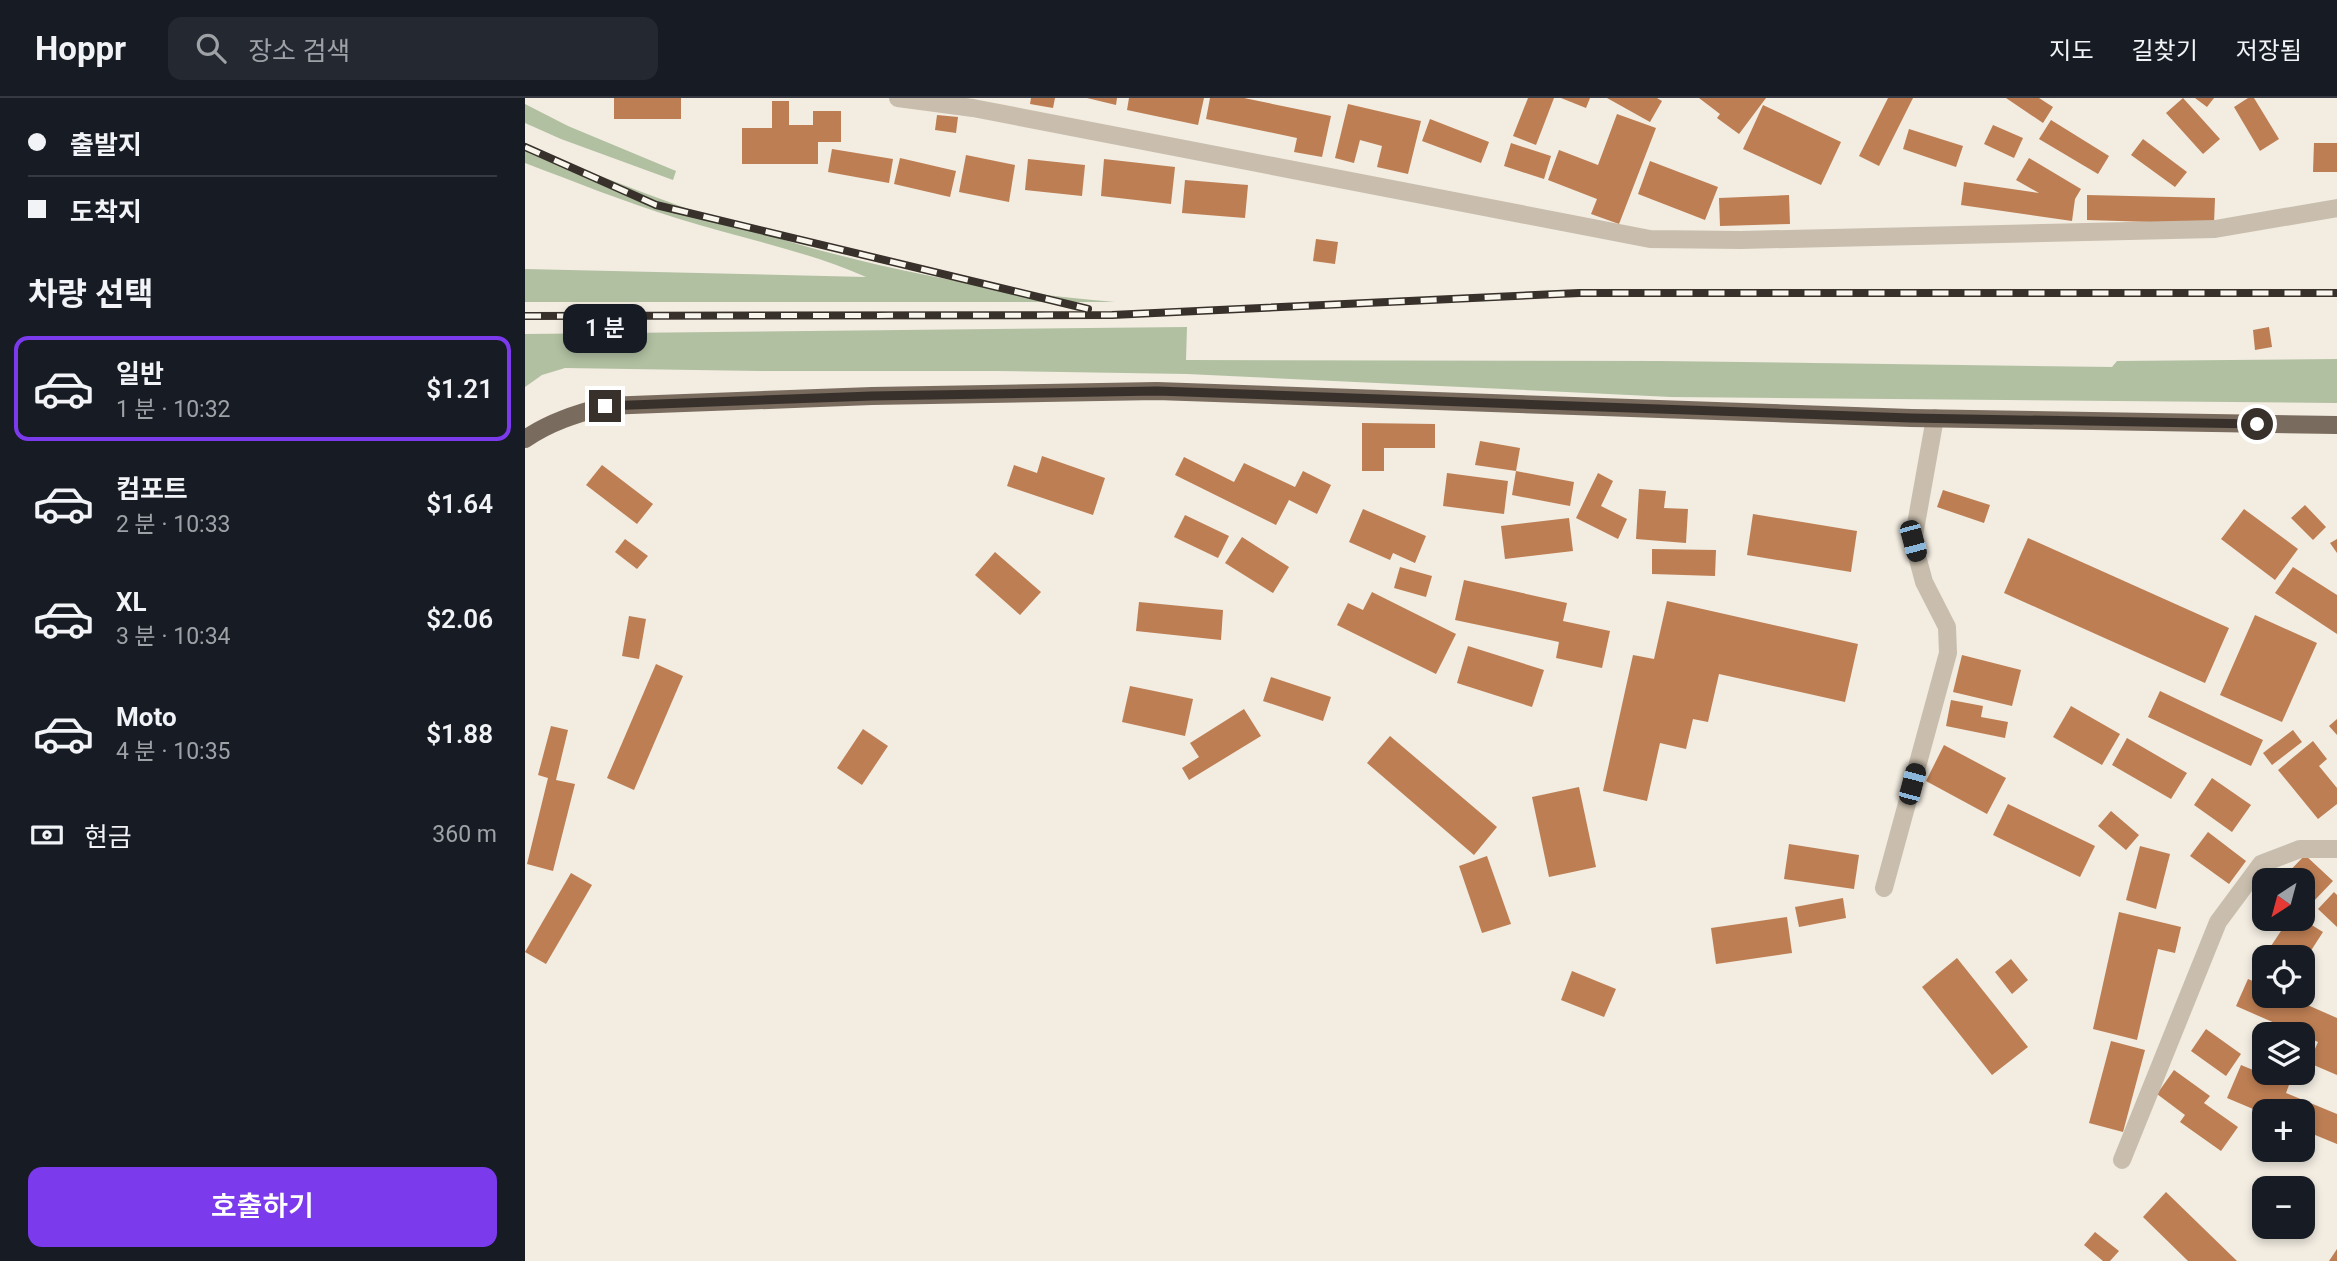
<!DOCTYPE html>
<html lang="ko">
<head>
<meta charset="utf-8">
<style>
  body { margin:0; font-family:Roboto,"Noto Sans KR",sans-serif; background:#242831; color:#f1f3f6; height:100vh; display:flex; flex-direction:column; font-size:26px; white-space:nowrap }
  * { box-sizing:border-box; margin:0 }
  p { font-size:23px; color:#9ea1a6 }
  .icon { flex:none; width:38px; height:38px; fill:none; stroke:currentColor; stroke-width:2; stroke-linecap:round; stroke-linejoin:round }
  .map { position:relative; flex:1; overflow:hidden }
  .details { display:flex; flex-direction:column; background:#171b24; width:525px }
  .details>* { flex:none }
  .top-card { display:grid; align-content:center; height:154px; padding:0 28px; background:#171b24 }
  .needle { width:46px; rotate:216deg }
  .controls { position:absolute; left:1727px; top:770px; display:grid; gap:14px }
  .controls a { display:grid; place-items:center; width:63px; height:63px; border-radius:14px; background:#171b24; box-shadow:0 4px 10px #0003; font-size:35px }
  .end { position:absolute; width:32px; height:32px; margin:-16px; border:9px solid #38312b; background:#fff; box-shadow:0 0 0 4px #fff }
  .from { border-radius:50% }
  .bubble { position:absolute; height:49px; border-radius:14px; background:#171b24; box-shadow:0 4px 10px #0003; font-size:23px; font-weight:600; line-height:49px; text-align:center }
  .car { position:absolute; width:21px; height:42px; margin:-21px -10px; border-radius:9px; box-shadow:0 0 5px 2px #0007; background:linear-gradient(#222 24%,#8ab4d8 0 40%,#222 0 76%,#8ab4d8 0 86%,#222 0) }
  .top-card b { display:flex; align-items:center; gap:24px; height:66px; font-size:26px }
  .top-card b+b { border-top:2px solid #363941 }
  .top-card i { width:18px; height:18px; background:#f1f3f6 }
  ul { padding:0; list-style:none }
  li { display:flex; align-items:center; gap:21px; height:105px; margin:0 14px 10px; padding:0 14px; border:4px solid transparent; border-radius:14px }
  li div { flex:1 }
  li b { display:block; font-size:26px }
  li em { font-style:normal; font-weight:600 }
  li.current { border-color:#7c3aed }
  li>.icon { width:63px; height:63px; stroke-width:1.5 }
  h2 { padding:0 28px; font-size:32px; line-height:84px }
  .pay { display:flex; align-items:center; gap:18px; height:77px; padding:0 28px; font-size:26px }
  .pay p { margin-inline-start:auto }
  .button { display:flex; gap:14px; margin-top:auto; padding:14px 28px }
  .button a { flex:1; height:80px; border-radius:14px; background:#7c3aed; color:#fff; font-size:28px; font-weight:600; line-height:80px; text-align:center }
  header { display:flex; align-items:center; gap:42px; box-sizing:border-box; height:98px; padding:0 35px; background:#171b24; border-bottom:2px solid #363941 }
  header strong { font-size:33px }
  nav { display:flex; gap:38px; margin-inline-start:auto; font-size:24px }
  .search { width:490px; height:63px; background:#242831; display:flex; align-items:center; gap:18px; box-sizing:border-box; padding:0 24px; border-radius:14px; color:#9ea1a6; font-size:26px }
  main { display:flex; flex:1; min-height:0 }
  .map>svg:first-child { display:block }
</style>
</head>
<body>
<header>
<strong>Hoppr</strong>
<div class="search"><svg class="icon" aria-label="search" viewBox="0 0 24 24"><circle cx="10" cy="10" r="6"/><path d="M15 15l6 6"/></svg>장소 검색</div>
<nav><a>지도</a><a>길찾기</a><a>저장됨</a></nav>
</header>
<main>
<section class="details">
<div class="top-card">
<b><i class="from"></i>출발지</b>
<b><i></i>도착지</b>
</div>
<h2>차량 선택</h2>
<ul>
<li class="current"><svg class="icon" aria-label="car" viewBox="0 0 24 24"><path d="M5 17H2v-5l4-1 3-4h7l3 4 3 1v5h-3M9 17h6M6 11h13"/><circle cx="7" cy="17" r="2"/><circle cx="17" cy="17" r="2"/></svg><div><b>일반</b><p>1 분 · 10:32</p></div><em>$1.21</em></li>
<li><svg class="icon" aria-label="car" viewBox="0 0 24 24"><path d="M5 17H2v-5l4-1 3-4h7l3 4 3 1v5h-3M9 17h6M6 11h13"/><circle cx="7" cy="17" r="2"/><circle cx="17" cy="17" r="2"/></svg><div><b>컴포트</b><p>2 분 · 10:33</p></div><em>$1.64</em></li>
<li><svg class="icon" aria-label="car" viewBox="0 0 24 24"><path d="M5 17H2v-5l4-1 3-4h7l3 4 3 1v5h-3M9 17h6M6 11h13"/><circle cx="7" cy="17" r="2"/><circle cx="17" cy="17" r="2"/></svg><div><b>XL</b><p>3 분 · 10:34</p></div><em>$2.06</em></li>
<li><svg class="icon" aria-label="car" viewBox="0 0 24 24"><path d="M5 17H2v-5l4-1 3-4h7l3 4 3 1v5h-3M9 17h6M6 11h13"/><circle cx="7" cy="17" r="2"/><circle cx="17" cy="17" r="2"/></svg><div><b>Moto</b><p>4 분 · 10:35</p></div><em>$1.88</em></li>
</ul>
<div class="pay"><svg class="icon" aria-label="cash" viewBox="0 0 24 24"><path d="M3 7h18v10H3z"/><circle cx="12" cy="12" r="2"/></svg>현금<p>360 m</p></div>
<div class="button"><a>호출하기</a></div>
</section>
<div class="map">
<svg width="1812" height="1163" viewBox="0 0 1812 1163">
  <rect width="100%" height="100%" fill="#f2ece1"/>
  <g fill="#b1c0a1">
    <polygon points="0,6 43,28 151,73 148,82 36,41 0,25"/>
    <path d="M0,49C91,84 182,121 276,147C379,176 484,195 590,204H0V171L341,179C280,152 214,140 151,120C100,104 50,84 0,65Z"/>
    <polygon points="662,229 661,262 1135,263 1587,269 1592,263 1812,261 1812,305 1146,299 662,276 473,273 235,273 40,270 17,277 0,289 0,236"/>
  </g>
  <g fill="#bd7e53">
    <rect x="89" y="0" width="67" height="21"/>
    <polygon points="506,0 530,0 528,10 505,6"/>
    <polygon points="562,0 592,0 591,7"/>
    <polygon points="604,0 679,0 673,27 602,12"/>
    <polygon points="685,0 719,0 806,18 797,59 769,54 772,40 681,21"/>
    <polygon points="1003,0 1029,0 1011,47 988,38"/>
    <polygon points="1036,0 1065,0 1061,10"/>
    <polygon points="1082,0 1132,0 1137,3 1125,24"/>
    <polygon points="1174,0 1241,0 1214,36 1192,20 1195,16"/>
    <polygon points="1363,0 1388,0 1354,68 1334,58"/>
    <polygon points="1481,0 1514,0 1528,9 1518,25"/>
    <polygon points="1658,0 1695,41 1678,56 1641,15"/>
    <polygon points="1670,0 1689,0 1682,9"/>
    <polygon points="1723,0 1729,0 1754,41 1735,53 1709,9"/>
    <polygon points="247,3 264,3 264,27 288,27 288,13 316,13 316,44 293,44 293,66 217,66 217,30 247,30"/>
    <polygon points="823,6 896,23 883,76 852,69 857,48 835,42 829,65 810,60"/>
    <polygon points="1238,7 1316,44 1296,87 1218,51"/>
    <polygon points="1092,16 1131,30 1094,126 1066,116 1072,101 1023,82 1034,52 1073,67"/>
    <polygon points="412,17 433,19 431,35 410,32"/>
    <polygon points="905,21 964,44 956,65 897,43"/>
    <polygon points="1526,22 1584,58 1573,76 1514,41"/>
    <polygon points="1468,27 1498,40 1489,60 1459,46"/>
    <polygon points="1384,31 1438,48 1431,69 1378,51"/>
    <polygon points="1618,41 1662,74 1650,89 1606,57"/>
    <polygon points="986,45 1026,58 1019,81 979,68"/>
    <polygon points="1789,45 1812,45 1812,74 1788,74"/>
    <polygon points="307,51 368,61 364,85 303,74"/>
    <polygon points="441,57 490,67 484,104 434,94"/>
    <polygon points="375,60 431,73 425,99 369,86"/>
    <polygon points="1504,60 1556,91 1550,101 1547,123 1436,107 1439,84 1514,95 1491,82"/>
    <polygon points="503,61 560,67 557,98 500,92"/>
    <polygon points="579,61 650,69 646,106 576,98"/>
    <polygon points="1125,63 1193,89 1180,122 1113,96"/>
    <polygon points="660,82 723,87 720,120 657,115"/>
    <polygon points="1264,97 1265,126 1195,128 1194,100"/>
    <polygon points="1562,97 1690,100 1689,126 1562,122"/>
    <polygon points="791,141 813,144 810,166 788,163"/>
    <polygon points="1744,229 1747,249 1730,252 1728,232"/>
    <polygon points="837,325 910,326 910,350 859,350 859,373 837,373"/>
    <polygon points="955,343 995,350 991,373 1049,384 1045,408 987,397 991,373 950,367"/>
    <polygon points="517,358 580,380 568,417 482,388 489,367 512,375"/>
    <polygon points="659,359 709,384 719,365 770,389 778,373 806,387 792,416 764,402 751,427 650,377"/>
    <polygon points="77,367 128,406 112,426 61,387"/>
    <polygon points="922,375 983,383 979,416 918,408"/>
    <polygon points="1073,375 1088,383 1076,408 1102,421 1093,441 1051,420"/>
    <polygon points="1114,391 1141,393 1139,410 1163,411 1161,445 1111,441"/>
    <polygon points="1418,392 1465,407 1459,425 1412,409"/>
    <polygon points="1780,407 1801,429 1788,442 1766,420"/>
    <polygon points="838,411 901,438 890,465 868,455 865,462 824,444"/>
    <polygon points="1719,411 1773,451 1750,482 1696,441"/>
    <polygon points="1228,416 1332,433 1326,474 1222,457"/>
    <polygon points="660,417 704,438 693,460 649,439"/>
    <polygon points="1044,420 1048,453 980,461 976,428"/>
    <polygon points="717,439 764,469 748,495 700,465"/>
    <polygon points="1503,440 1704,530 1680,585 1479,495"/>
    <polygon points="100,441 123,458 112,471 90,454"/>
    <polygon points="1812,441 1812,455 1805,445"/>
    <polygon points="1127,451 1191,452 1190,478 1127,476"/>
    <polygon points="470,454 516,494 495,517 450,477"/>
    <polygon points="875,469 907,478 901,499 869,490"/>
    <polygon points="1768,469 1812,497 1812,536 1750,495"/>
    <polygon points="939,482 1042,505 1038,523 1085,533 1077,570 1031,560 1034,544 930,522"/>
    <polygon points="847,494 931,536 911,576 812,527 823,505 838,512"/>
    <polygon points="1142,503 1333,546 1320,604 1194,576 1183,624 1168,621 1161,651 1135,645 1122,703 1078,693 1108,557 1129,561"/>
    <polygon points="614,504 698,512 696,542 611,533"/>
    <polygon points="1730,517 1792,545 1757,624 1695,597"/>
    <polygon points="104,518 121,521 114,561 97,558"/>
    <polygon points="943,548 1019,572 1007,609 932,585"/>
    <polygon points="1437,557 1496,572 1487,608 1428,594"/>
    <polygon points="131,566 158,578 109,692 82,680"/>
    <polygon points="746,579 806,599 798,623 738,603"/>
    <polygon points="605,588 668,601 660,638 597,624"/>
    <polygon points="1635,593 1738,642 1726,668 1623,619"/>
    <polygon points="1426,602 1458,608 1456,619 1483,624 1480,640 1421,628"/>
    <polygon points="1546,608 1595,636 1577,667 1528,639"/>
    <polygon points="719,611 736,638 664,682 657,670 674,659 665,645"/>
    <polygon points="1812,621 1812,637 1804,628"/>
    <polygon points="26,628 43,632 31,682 50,686 28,773 2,766 23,680 13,677"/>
    <polygon points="338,631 363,648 337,687 312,670"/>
    <polygon points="1768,632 1777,644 1747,667 1738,655"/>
    <polygon points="865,638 972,729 949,757 842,665"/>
    <polygon points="1602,640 1662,675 1646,701 1587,667"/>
    <polygon points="1788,643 1802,661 1794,668 1812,690 1812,706 1793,721 1753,672"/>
    <polygon points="1419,647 1481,680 1462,716 1401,683"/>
    <polygon points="1687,680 1726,707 1707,734 1669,707"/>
    <polygon points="1054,689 1071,769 1024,779 1007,699"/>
    <polygon points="1483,706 1570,748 1555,779 1468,737"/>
    <polygon points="1586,713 1614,737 1601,752 1573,728"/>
    <polygon points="1683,734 1721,763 1704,786 1665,758"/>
    <polygon points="1264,746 1334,757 1329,791 1259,781"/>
    <polygon points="1615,748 1645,756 1631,811 1601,802"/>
    <polygon points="1780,757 1808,783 1786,806 1778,799 1778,782 1761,782 1758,780"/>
    <polygon points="962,758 986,826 957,835 934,768"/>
    <polygon points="46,775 67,787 21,866 0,854"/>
    <polygon points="1809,794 1812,797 1812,829 1793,811"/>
    <polygon points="1318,800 1321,820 1274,829 1270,809"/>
    <polygon points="1594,814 1656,829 1650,855 1633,851 1612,942 1568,931"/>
    <polygon points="1262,819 1267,855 1191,866 1186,830"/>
    <polygon points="1764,821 1777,821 1798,834 1778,865 1778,859 1750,859 1742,854"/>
    <polygon points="1432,860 1503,949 1467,977 1397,889"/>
    <polygon points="1486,861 1503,882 1487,896 1470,874"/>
    <polygon points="1047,873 1091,891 1079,919 1036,902"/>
    <polygon points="1723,881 1740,888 1740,898 1762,898 1812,920 1812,977 1784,965 1793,944 1711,908"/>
    <polygon points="1681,931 1716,956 1701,978 1666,953"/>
    <polygon points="1586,943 1620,952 1598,1034 1564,1025"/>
    <polygon points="1716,967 1764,987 1761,995 1812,1016 1812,1046 1778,1032 1778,1013 1740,1013 1740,1016 1702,1000"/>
    <polygon points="1649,972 1685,998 1679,1005 1713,1029 1696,1053 1655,1024 1660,1017 1632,996"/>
    <polygon points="1641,1094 1712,1163 1663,1163 1618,1119"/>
    <polygon points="1570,1134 1594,1153 1585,1163 1578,1163 1559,1147"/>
    <polygon points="1812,1151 1812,1163 1804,1163"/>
  </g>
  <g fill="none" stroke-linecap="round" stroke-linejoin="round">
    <g stroke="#c9bead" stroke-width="18">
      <polyline points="373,0 448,10 1125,141 1216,142 1690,131 1812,110"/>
      <polyline points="1359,790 1423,555 1422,529 1399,484 1388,443 1410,320"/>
      <polyline points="1597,1062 1693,824 1736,766 1775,751 1812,751"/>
    </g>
    <path stroke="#796b5d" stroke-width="18" d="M0,341C25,324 51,316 80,308L347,298L632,293L1386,320L1812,327"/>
    <defs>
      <g id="rail">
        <polyline points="0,49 131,107 563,211"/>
        <polyline points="0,218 587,217 1054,195 1812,195"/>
      </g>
    </defs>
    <use href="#rail" stroke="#38312b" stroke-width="8"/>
    <use href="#rail" stroke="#f9f6ed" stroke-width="5" stroke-dasharray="16" stroke-linecap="butt"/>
  </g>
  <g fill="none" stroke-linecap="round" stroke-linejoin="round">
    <polyline stroke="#38312b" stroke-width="9" points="80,308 347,298 632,293 1386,320 1732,326"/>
  </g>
</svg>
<div class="controls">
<a><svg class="needle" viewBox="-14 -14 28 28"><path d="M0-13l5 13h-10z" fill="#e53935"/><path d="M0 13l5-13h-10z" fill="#9ea1a6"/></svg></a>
<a><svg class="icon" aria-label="locate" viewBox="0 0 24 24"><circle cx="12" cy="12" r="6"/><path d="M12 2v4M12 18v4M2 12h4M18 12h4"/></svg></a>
<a><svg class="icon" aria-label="layers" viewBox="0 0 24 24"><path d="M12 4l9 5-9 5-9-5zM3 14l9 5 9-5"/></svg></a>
<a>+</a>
<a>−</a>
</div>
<i class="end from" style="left:1732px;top:326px"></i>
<i class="end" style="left:80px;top:308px"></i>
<div class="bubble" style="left:38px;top:206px;width:84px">1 분</div>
<i class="car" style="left:1388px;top:443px;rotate:165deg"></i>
<i class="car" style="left:1387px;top:686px;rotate:15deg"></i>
</div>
</main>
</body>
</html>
